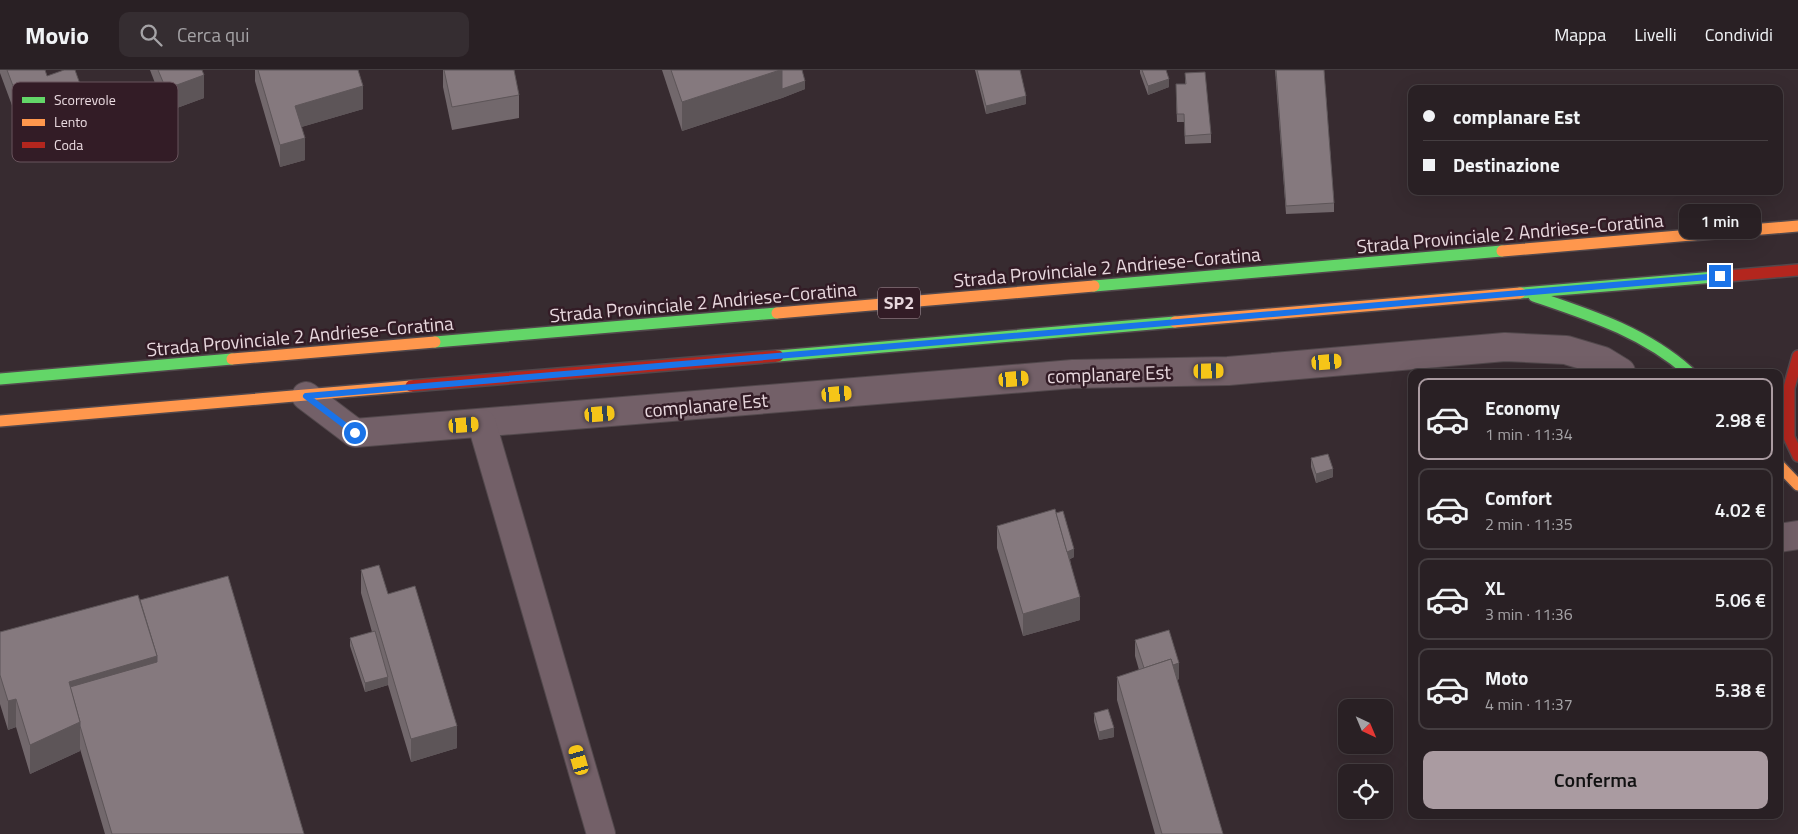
<!DOCTYPE html>
<html lang="it">
<head>
<meta charset="utf-8">
<style>
  body { margin:0; font-family:"Titillium Web",sans-serif; background:#352d31; color:#f1f3f6; height:100vh; display:flex; flex-direction:column; font-size:19px; white-space:nowrap }
  * { box-sizing:border-box; margin:0 }
  p { font-size:16px; color:#a5a3a6 }
  .icon { flex:none; width:28px; height:28px; fill:none; stroke:currentColor; stroke-width:2; stroke-linecap:round; stroke-linejoin:round }
  .map { position:relative; flex:1; overflow:hidden }
  .sheet { position:absolute; left:1408px; top:299px; width:375px; height:450px; display:flex; flex-direction:column; background:#292024; border-radius:10px; box-shadow:0 5px 20px #0002,0 0 0 1px #453e41 }
  .sheet>* { flex:none }
  .hud { position:absolute; left:1408px; top:15px; width:375px; height:110px; border-radius:10px; box-shadow:0 5px 20px #0002,0 0 0 1px #453e41; display:grid; align-content:center; height:110px; padding:0 15px; background:#292024 }
  .needle { width:32px; rotate:136deg }
  .fabs { position:absolute; left:1338px; top:629px; display:grid; gap:10px }
  .fabs a { display:grid; place-items:center; width:55px; height:55px; border-radius:10px; background:#292024; box-shadow:0 5px 20px #0002,0 0 0 1px #453e41; font-size:25px }
  .end { position:absolute; width:22px; height:22px; margin:-11px; border:6px solid #1a73e8; background:#fff; box-shadow:0 0 0 2px #fff }
  .from { border-radius:50% }
  .bubble { position:absolute; height:35px; border-radius:10px; background:#292024; box-shadow:0 5px 20px #0002,0 0 0 1px #453e41; font-size:16px; font-weight:600; line-height:35px; text-align:center }
  .car { position:absolute; width:15px; height:30px; margin:-15px -8px; border-radius:6px; box-shadow:0 0 4px 1px #0007; background:linear-gradient(#f5c518 24%,#345 0 40%,#f5c518 0 76%,#345 0 86%,#f5c518 0) }
  .hud b { display:flex; align-items:center; gap:18px; height:48px; font-size:19px }
  .hud b+b { border-top:1px solid #453e41 }
  .hud i { width:12px; height:12px; background:#f1f3f6 }
  ul { padding:9px 0 0; list-style:none }
  li { display:flex; align-items:center; gap:15px; height:82px; margin:0 10px 8px; padding:0 5px; border:2px solid #453e41; border-radius:10px }
  li div { flex:1 }
  li b { display:block; font-size:19px }
  li em { font-style:normal; font-weight:600 }
  li.on { border-color:#aa9ba1 }
  li>.icon { width:45px; height:45px; stroke-width:1.5 }
  .action { display:flex; gap:10px; margin-top:auto; padding:10px 15px }
  .action a { flex:1; height:58px; border-radius:10px; background:#aa9ba1; color:#111; font-size:20px; font-weight:600; line-height:58px; text-align:center }
  header { display:flex; align-items:center; gap:30px; box-sizing:border-box; height:70px; padding:0 25px; background:#292024; border-bottom:1px solid #453e41 }
  header strong { font-size:24px }
  nav { display:flex; gap:28px; margin-inline-start:auto; font-size:18px }
  .search { width:350px; height:45px; background:#352d31; display:flex; align-items:center; gap:12px; box-sizing:border-box; padding:0 18px; border-radius:10px; color:#a5a3a6; font-size:19px }
  .map>svg:first-child { display:block }
</style>
</head>
<body>
<header>
<strong>Movio</strong>
<div class="search"><svg class="icon" aria-label="search" viewBox="0 0 24 24"><circle cx="10" cy="10" r="6"/><path d="M15 15l6 6"/></svg>Cerca qui</div>
<nav><a>Mappa</a><a>Livelli</a><a>Condividi</a></nav>
</header>
<div class="map">
<svg width="1798" height="764" viewBox="0 0 1798 764">
  <rect width="100%" height="100%" fill="#372b30"/>
  <g fill="none" stroke-linecap="round" stroke-linejoin="round">
    <defs>
      <g id="street">
        <polyline points="306,326 355,363 1073,304 1228,301 1505,277 1566,280 1603,291 1621,302"/>
        <polyline points="482,354 601,764"/>
        <polyline points="1779,468 1798,465"/>
      </g>
      <g id="fast">
        <polyline points="1094,216 1502,181"/>
        <polyline points="1520,223 1727,206"/>
        <path d="M1534,226C1590,245 1644,262 1689,302"/>
        <polyline points="435,272 777,243"/>
        <polyline points="778,286 1175,252"/>
        <polyline points="0,309 232,289"/>
      </g>
      <g id="slow">
        <polyline points="1502,181 1798,156"/>
        <polyline points="777,243 1094,216"/>
        <polyline points="1175,252 1520,223"/>
        <polyline points="232,289 435,272"/>
        <polyline points="0,351 411,316"/>
        <polyline points="1779,395 1798,415"/>
      </g>
      <g id="jam">
        <polyline points="1727,206 1798,200"/>
        <polyline points="1798,286 1789,318 1789,367 1798,386"/>
        <polyline points="411,316 778,286"/>
      </g>
    </defs>
    <use href="#street" stroke="#52484c" stroke-width="30"/>
    <use href="#fast" stroke="#52484c" stroke-width="14"/>
    <use href="#slow" stroke="#52484c" stroke-width="14"/>
    <use href="#jam" stroke="#52484c" stroke-width="14"/>
    <use href="#street" stroke="#736068" stroke-width="28"/>
    <use href="#fast" stroke="#63d668" stroke-width="11"/>
    <use href="#slow" stroke="#ff974d" stroke-width="11"/>
    <use href="#jam" stroke="#b3261e" stroke-width="11"/>
  </g>
  <g fill="#72686c">
    <polygon points="0,0 45,0 47,6 85,51 79,53 82,83 67,88 66,85 56,88 49,68 27,76 0,3"/>
    <polygon points="150,0 202,0 204,28 166,42"/>
    <polygon points="255,0 358,0 363,39 301,57 305,90 280,97 255,11"/>
    <polygon points="443,0 514,0 519,25 519,48 452,60 443,17"/>
    <polygon points="662,0 802,0 805,19 782,28 682,61"/>
    <polygon points="975,0 1020,0 1026,34 986,44"/>
    <polygon points="1140,0 1166,0 1169,17 1148,25 1140,3"/>
    <polygon points="1275,0 1324,0 1334,133 1334,142 1286,144"/>
    <polygon points="1185,3 1211,64 1211,73 1185,74 1184,52 1177,52 1176,23 1176,14 1185,14"/>
    <polygon points="1311,388 1333,407 1316,413 1311,397"/>
    <polygon points="997,456 1074,487 1070,489 1080,550 1023,566 997,478"/>
    <polygon points="361,500 388,524 457,678 411,692 388,615 365,622 350,576 350,568 372,562 361,523"/>
    <polygon points="140,530 304,764 105,764 80,679 80,681 30,704 16,657 8,660 0,634 0,562"/>
    <polygon points="1135,570 1179,609 1177,610 1223,764 1155,764 1117,630 1117,607 1139,600 1135,586"/>
    <polygon points="1094,643 1114,667 1099,670 1094,651"/>
  </g>
  <g fill="#5d5558">
    <polygon points="780,0 782,0 805,11 805,19 782,28 682,61 682,32"/>
    <polygon points="204,5 204,28 166,42 166,19"/>
    <polygon points="1169,9 1169,17 1148,25 1148,16"/>
    <polygon points="363,16 363,39 295,59 295,36"/>
    <polygon points="1026,26 1026,34 986,44 986,36"/>
    <polygon points="85,28 85,51 72,56 72,33"/>
    <polygon points="49,45 49,68 27,76 27,53"/>
    <polygon points="82,60 82,83 67,88 67,65"/>
    <polygon points="66,62 66,85 56,88 56,65"/>
    <polygon points="305,68 305,90 280,97 280,75"/>
    <polygon points="1333,399 1333,407 1316,413 1316,404"/>
    <polygon points="1074,479 1074,487 1064,492 1064,483"/>
    <polygon points="1080,527 1080,550 1023,566 1023,544"/>
    <polygon points="157,586 157,614 75,639 69,612"/>
    <polygon points="1179,593 1179,609 1145,621 1145,605"/>
    <polygon points="388,607 388,615 365,622 365,613"/>
    <polygon points="16,629 16,657 8,660 8,631"/>
    <polygon points="80,652 80,681 30,704 30,675"/>
    <polygon points="457,656 457,678 411,692 411,669"/>
    <polygon points="1114,658 1114,667 1099,670 1099,662"/>
  </g>
  <g fill="#85797e" stroke="#5d5558">
    <polygon points="7,0 45,0 47,6 64,0 75,0 85,28 72,33 82,60 67,65 66,62 56,65 49,45 27,53"/>
    <polygon points="158,0 202,0 204,5 166,19"/>
    <polygon points="258,0 358,0 363,16 295,36 305,68 280,75"/>
    <polygon points="444,0 514,0 519,25 452,37"/>
    <polygon points="671,0 780,0 682,32"/>
    <polygon points="782,0 802,0 805,11 782,19"/>
    <polygon points="977,0 1020,0 1026,26 986,36"/>
    <polygon points="1142,0 1166,0 1169,9 1148,16"/>
    <polygon points="1276,0 1324,0 1334,133 1286,136"/>
    <polygon points="1205,2 1211,64 1185,66 1184,44 1177,44 1176,14 1186,14 1185,3"/>
    <polygon points="1328,384 1333,399 1316,404 1311,388"/>
    <polygon points="1055,439 1080,527 1023,544 997,456"/>
    <polygon points="1063,441 1074,479 1067,482 1056,443"/>
    <polygon points="379,495 388,524 415,516 457,656 411,669 361,500"/>
    <polygon points="228,506 304,764 112,764 80,656 80,652 70,617 157,592 157,586 140,530"/>
    <polygon points="138,525 157,586 69,612 80,652 30,675 16,629 8,631 0,605 0,562"/>
    <polygon points="1169,560 1179,593 1173,595 1171,589 1144,598 1135,570"/>
    <polygon points="375,561 388,607 365,613 350,568"/>
    <polygon points="1171,589 1223,764 1162,764 1117,607"/>
    <polygon points="1108,639 1114,658 1099,662 1094,643"/>
  </g>
  <g fill="none" stroke-linecap="round" stroke-linejoin="round">
    <polyline stroke="#1a73e8" stroke-width="6" points="355,363 306,326 1720,206"/>
  </g>
  <g text-anchor="middle" stroke-width="5" stroke-linejoin="round" paint-order="stroke">
    <rect fill="#331c26" stroke="#b2a0a7" stroke-width="1" x="878" y="217.5" width="42" height="31" rx="4"/>
    <g font-size="18" font-weight="bold" fill="#e8d8de">
      <text x="899" y="239">SP2</text>
    </g>
    <g font-size="19" fill="#e8d8de" stroke="#331c26">
      <text transform="translate(1510 163) rotate(-5)" y="7">Strada Provinciale 2 Andriese-Coratina</text>
      <text transform="translate(1107 197) rotate(-5)" y="7">Strada Provinciale 2 Andriese-Coratina</text>
      <text transform="translate(703 232) rotate(-5)" y="7">Strada Provinciale 2 Andriese-Coratina</text>
      <text transform="translate(300 266) rotate(-5)" y="7">Strada Provinciale 2 Andriese-Coratina</text>
      <text transform="translate(1109 304) rotate(-2)" y="7">complanare Est</text>
      <text transform="translate(706 335) rotate(-5)" y="7">complanare Est</text>
    </g>
  </g>
  <rect x="12" y="12" width="166" height="80" rx="8" fill="#331c26" stroke="#69545d" stroke-width="1"/>
  <rect x="22" y="27" width="23" height="6" fill="#63d668"/>
  <rect x="22" y="49" width="23" height="7" fill="#ff974d"/>
  <rect x="22" y="72" width="23" height="6" fill="#b3261e"/>
  <g font-size="14" fill="#e8d8de">
    <text x="54" y="35">Scorrevole</text>
    <text x="54" y="57">Lento</text>
    <text x="54" y="80">Coda</text>
  </g>
</svg>
<div class="fabs">
<a><svg class="needle" viewBox="-14 -14 28 28"><path d="M0-13l5 13h-10z" fill="#e53935"/><path d="M0 13l5-13h-10z" fill="#a5a3a6"/></svg></a>
<a><svg class="icon" aria-label="locate" viewBox="0 0 24 24"><circle cx="12" cy="12" r="6"/><path d="M12 2v4M12 18v4M2 12h4M18 12h4"/></svg></a>
</div>
<i class="end from" style="left:355px;top:363px"></i>
<i class="end" style="left:1720px;top:206px"></i>
<div class="bubble" style="left:1679px;top:134px;width:82px">1 min</div>
<i class="car" style="left:1327px;top:292px;rotate:85deg"></i>
<i class="car" style="left:1209px;top:301px;rotate:89deg"></i>
<i class="car" style="left:1014px;top:309px;rotate:85deg"></i>
<i class="car" style="left:837px;top:324px;rotate:85deg"></i>
<i class="car" style="left:600px;top:344px;rotate:85deg"></i>
<i class="car" style="left:464px;top:355px;rotate:86deg"></i>
<i class="car" style="left:579px;top:690px;rotate:344deg"></i>
<div class="hud">
<b><i class="from"></i>complanare Est</b>
<b><i></i>Destinazione</b>
</div>
<section class="sheet">
<ul>
<li class="on"><svg class="icon" aria-label="car" viewBox="0 0 24 24"><path d="M5 17H2v-5l4-1 3-4h7l3 4 3 1v5h-3M9 17h6M6 11h13"/><circle cx="7" cy="17" r="2"/><circle cx="17" cy="17" r="2"/></svg><div><b>Economy</b><p>1 min · 11:34</p></div><em>2.98 €</em></li>
<li><svg class="icon" aria-label="car" viewBox="0 0 24 24"><path d="M5 17H2v-5l4-1 3-4h7l3 4 3 1v5h-3M9 17h6M6 11h13"/><circle cx="7" cy="17" r="2"/><circle cx="17" cy="17" r="2"/></svg><div><b>Comfort</b><p>2 min · 11:35</p></div><em>4.02 €</em></li>
<li><svg class="icon" aria-label="car" viewBox="0 0 24 24"><path d="M5 17H2v-5l4-1 3-4h7l3 4 3 1v5h-3M9 17h6M6 11h13"/><circle cx="7" cy="17" r="2"/><circle cx="17" cy="17" r="2"/></svg><div><b>XL</b><p>3 min · 11:36</p></div><em>5.06 €</em></li>
<li><svg class="icon" aria-label="car" viewBox="0 0 24 24"><path d="M5 17H2v-5l4-1 3-4h7l3 4 3 1v5h-3M9 17h6M6 11h13"/><circle cx="7" cy="17" r="2"/><circle cx="17" cy="17" r="2"/></svg><div><b>Moto</b><p>4 min · 11:37</p></div><em>5.38 €</em></li>
</ul>
<div class="action"><a>Conferma</a></div>
</section>
</div>
</body>
</html>
